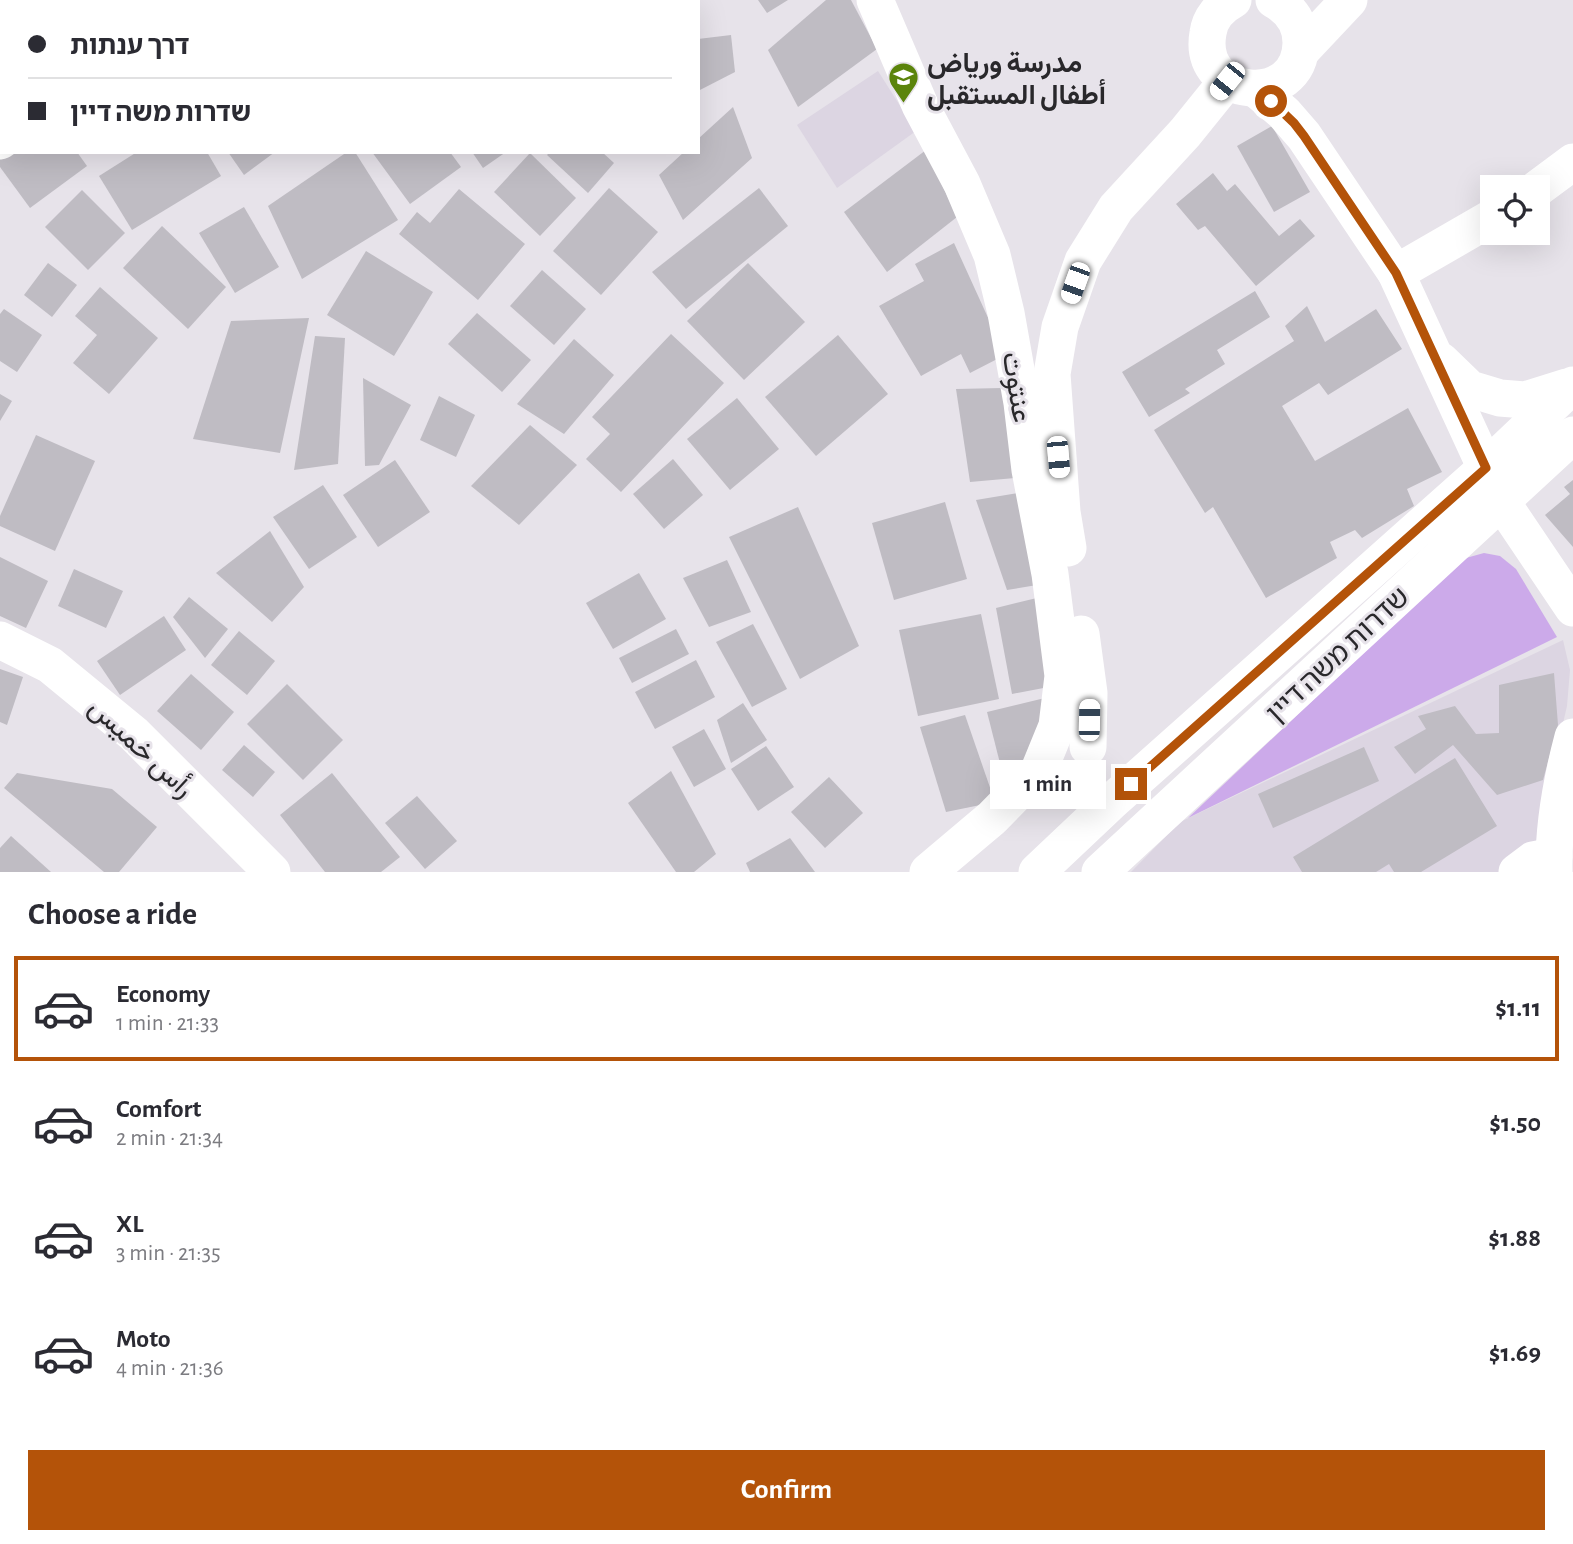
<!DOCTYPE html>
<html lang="en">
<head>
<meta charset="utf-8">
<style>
  body { margin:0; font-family:"Alegreya Sans",Vazirmatn,"Noto Sans Hebrew",sans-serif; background:#f7f7f7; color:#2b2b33; height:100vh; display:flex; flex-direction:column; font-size:26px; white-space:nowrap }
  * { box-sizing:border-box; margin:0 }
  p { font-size:23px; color:#7c7c81 }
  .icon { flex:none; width:38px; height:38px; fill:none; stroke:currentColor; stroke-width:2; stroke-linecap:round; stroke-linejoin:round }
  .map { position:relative; height:872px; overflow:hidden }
  .details { display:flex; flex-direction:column; background:#fff; flex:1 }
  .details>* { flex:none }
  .hud { position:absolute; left:0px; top:0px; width:700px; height:154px; box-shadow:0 7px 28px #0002; display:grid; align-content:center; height:154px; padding:0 28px; background:#fff }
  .tools { position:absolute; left:1480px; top:175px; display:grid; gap:14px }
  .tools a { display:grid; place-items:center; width:70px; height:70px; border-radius:0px; background:#fff; box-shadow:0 7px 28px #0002; font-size:35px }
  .end { position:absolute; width:32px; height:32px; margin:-16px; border:9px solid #b45309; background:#fff; box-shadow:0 0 0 4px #fff }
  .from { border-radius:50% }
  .bubble { position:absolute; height:49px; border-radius:0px; background:#fff; box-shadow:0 7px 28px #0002; font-size:23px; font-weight:700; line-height:49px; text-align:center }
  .car { position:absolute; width:21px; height:42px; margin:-21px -10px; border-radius:9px; box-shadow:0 0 5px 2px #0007; background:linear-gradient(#fff 24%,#345 0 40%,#fff 0 76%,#345 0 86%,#fff 0) }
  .hud b { display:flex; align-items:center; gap:24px; height:66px; font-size:26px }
  .hud b+b { border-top:2px solid #e1e1e2 }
  .hud i { width:18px; height:18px; background:#2b2b33 }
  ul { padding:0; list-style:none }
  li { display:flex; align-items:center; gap:21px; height:105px; margin:0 14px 10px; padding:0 14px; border:4px solid transparent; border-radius:0px }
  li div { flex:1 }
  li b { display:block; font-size:26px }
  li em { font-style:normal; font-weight:700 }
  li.active { border-color:#b45309 }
  li>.icon { width:63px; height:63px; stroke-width:1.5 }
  h2 { padding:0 28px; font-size:32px; line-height:84px }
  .button { display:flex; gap:14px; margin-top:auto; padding:14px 28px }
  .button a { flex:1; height:80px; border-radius:0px; background:#b45309; color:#fff; font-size:28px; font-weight:700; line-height:80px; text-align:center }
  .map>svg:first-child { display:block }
</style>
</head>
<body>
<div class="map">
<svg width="1573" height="872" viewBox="0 0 1573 872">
  <rect width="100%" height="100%" fill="#e7e3ea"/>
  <g fill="#dcd5e2">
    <polygon points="878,71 916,131 837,188 797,125"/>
    <polygon points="1563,640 1570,670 1567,706 1558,745 1537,872 1131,872 1180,822"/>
  </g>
  <polygon fill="#ccaaea" points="1484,553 1500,556 1516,569 1557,637 1188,818 1453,568 1466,558"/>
  <g fill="#bfbcc3">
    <polygon points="758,0 788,0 767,13"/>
    <polygon points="826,0 851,0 877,49 798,107 768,50"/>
    <polygon points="731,35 735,72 698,91 698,39"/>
    <polygon points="733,107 752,158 683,220 659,175 684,152 698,152 698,139"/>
    <polygon points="1272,126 1310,192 1274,212 1237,146"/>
    <polygon points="926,150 957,217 887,272 844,212"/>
    <polygon points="3,152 77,152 87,166 30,208 0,167 0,155"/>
    <polygon points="137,152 207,152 221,176 132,230 99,176"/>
    <polygon points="228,152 275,152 244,175"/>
    <polygon points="347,152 355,152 398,220 302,279 268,206"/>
    <polygon points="372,152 450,152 461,167 410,204"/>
    <polygon points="472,152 506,152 483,168"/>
    <polygon points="550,152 602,152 614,163 588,193 547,155"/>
    <polygon points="530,153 576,198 540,236 494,192"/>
    <polygon points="1213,173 1227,191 1235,184 1279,236 1300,219 1315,236 1256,286 1205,226 1198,230 1176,204"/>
    <polygon points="609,188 658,232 601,295 553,251"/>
    <polygon points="759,188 788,226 686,309 652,272"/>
    <polygon points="459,189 525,244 478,300 399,234 417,212 430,223"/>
    <polygon points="82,190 125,233 88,270 45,227"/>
    <polygon points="244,207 279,267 235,293 199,233"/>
    <polygon points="162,226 226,287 188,329 123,268"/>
    <polygon points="954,243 1005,355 970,373 961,354 921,376 879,306 924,281 915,264"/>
    <polygon points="366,251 433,292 394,356 327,315"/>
    <polygon points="48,263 77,285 52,317 24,295"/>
    <polygon points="748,263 805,322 744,380 687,321"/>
    <polygon points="542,270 586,309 554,345 510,306"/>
    <polygon points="100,287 158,338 109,394 73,363 97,335 75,316"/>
    <polygon points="1255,291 1270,317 1217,350 1225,364 1185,389 1190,393 1149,417 1122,372"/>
    <polygon points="1307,306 1325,342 1376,309 1402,349 1328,395 1319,383 1282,406 1315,461 1408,408 1442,472 1407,489 1414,506 1362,538 1355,530 1330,542 1337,558 1266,598 1213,507 1205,513 1154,430 1294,341 1285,326"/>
    <polygon points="4,309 42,335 17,372 0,361 0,314"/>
    <polygon points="477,313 531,360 502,392 448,344"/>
    <polygon points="309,318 280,453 193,439 231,321"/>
    <polygon points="671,334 724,383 621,492 586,459 610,434 592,417"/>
    <polygon points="838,335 888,394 816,456 765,397"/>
    <polygon points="315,336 345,338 338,464 294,470"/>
    <polygon points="574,339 614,375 564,434 517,404"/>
    <polygon points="363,378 411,405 379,465 365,466"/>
    <polygon points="1002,388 1015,478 970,482 956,389"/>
    <polygon points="0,394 12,401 0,421"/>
    <polygon points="439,396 475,415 456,457 420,440"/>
    <polygon points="737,398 779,449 730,490 687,439"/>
    <polygon points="530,425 577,465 519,525 471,486"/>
    <polygon points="36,435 95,461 55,551 0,526 0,516"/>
    <polygon points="673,459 703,495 664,529 633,494"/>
    <polygon points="395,460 430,512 378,547 343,495"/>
    <polygon points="1573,480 1573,547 1545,515 1570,494 1564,487"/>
    <polygon points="323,485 357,537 309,569 273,517"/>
    <polygon points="1018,493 1043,584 1007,590 976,500"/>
    <polygon points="945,502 967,579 894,600 872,523"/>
    <polygon points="798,507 859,646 800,679 729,537"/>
    <polygon points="270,531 304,587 272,622 216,573"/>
    <polygon points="0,557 48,581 26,628 0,616"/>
    <polygon points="727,560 751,612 709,627 683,578"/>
    <polygon points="74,569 123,591 106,628 58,606"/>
    <polygon points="639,573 666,619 613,649 586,603"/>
    <polygon points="189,597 228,629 205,658 173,617"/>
    <polygon points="1041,597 1054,686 1012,694 996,608"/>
    <polygon points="981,614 999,699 918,716 899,630"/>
    <polygon points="164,616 186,650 120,695 97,661"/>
    <polygon points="753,624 787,689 752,707 716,642"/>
    <polygon points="676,629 689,654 632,683 619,658"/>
    <polygon points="239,631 275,661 247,695 211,665"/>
    <polygon points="696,660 715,697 655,729 635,692"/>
    <polygon points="0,669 23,677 7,725 0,722"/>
    <polygon points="1554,673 1558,725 1543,780 1497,795 1453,745 1415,774 1394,747 1426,729 1418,716 1455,706 1476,734 1499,733 1499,685"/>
    <polygon points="191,674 234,712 201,750 157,711"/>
    <polygon points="287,684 343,740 303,780 247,724"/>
    <polygon points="1049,697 1023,773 1004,779 987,712"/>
    <polygon points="743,703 767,740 731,763 717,720"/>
    <polygon points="965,715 995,802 946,812 920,727"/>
    <polygon points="704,729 726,769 694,787 672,747"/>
    <polygon points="244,745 275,772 253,797 222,770"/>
    <polygon points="766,746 794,787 758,811 731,769"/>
    <polygon points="1364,747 1379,781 1273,828 1258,794"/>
    <polygon points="1455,758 1497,826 1421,872 1394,872 1389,864 1376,872 1302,872 1293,857"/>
    <polygon points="671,771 716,854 694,872 676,872 628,803"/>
    <polygon points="17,773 112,789 157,827 119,872 104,872 4,788"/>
    <polygon points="332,773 400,857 381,872 325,872 280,815"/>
    <polygon points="829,777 863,813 825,848 791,812"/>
    <polygon points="417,796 457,841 425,869 385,823"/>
    <polygon points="11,836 51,872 0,872 0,848"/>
    <polygon points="790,838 815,872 750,872 746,863"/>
  </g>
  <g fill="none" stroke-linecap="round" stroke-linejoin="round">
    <polyline stroke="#adaaaf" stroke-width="4.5" stroke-dasharray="3.5 5" stroke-linecap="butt" points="0,65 2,67"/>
    <g stroke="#fff" stroke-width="37">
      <polyline points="875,0 920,105 962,184 992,255 1006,313 1022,403 1030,470 1050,574 1063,676 1057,726 1039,770 992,818 928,872"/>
      <path d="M1233,0C1220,7 1210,18 1208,33C1196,100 1300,109 1301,43C1301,24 1291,9 1274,0"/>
      <polyline points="173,2 175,0"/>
      <polyline points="1301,51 1349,0"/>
      <polyline points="1256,89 1284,113 1304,136 1396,273 1501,501 1573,608"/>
      <polyline points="0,141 2,140"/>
      <polyline points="1538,188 1573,162"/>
      <polyline points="1396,273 1493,217"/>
      <polyline points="1441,361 1470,389 1500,398 1525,400 1567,387"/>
      <polyline points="1068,548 1062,512 1052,374 1060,327 1083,261 1116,208 1185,133 1227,81"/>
      <polyline points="1081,634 1089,693 1088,747"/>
      <polyline points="0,640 50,665 134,734 272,872"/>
      <polyline points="1037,872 1110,803 1486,468 1573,385"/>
      <polyline points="1100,872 1573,435"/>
      <polyline points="1517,872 1533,860 1554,856"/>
      <path d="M1554,872C1553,825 1561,782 1573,737"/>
    </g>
  </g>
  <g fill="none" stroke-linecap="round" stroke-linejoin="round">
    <polyline stroke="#b45309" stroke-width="9" points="1131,784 1486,468 1396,273 1304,136 1294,123 1271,101"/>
  </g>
  <defs>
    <symbol id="school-pin" viewBox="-11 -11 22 30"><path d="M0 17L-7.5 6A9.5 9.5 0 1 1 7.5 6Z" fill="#5b840b" stroke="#e7e3ea"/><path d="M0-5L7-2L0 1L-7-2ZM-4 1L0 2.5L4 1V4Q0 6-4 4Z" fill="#fff"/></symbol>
  </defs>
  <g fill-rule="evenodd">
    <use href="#school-pin" x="886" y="60" width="35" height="47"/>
  </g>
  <g text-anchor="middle" stroke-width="6" stroke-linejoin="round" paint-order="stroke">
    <g font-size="28" font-weight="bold" fill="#29282b" stroke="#e7e3ea" text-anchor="start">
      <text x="927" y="72">مدرسة ورياض<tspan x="927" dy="32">أطفال المستقبل</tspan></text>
    </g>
    <g font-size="28" fill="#29282b" stroke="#e7e3ea">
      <text transform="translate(1018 387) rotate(81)" y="10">عنتوت</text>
      <text transform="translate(1337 654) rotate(-43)" y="10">שדרות משה דיין</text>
      <text transform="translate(142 747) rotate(43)" y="10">رأس خميس</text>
    </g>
  </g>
</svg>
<div class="tools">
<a><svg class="icon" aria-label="locate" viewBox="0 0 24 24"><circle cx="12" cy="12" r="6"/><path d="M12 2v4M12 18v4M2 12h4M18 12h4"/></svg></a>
</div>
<i class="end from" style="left:1271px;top:101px"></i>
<i class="end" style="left:1131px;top:784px"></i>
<div class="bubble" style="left:990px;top:760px;width:116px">1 min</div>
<i class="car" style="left:1227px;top:81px;rotate:219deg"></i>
<i class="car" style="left:1075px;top:283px;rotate:200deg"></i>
<i class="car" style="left:1058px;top:457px;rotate:175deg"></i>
<i class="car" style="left:1089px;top:720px;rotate:1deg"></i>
<div class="hud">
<b><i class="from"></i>דרך ענתות</b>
<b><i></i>שדרות משה דיין</b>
</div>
</div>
<section class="details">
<h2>Choose a ride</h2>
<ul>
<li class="active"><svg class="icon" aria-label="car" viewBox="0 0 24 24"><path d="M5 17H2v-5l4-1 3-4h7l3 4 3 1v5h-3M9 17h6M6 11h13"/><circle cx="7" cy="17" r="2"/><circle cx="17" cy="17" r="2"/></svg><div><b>Economy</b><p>1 min · 21:33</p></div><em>$1.11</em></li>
<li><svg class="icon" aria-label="car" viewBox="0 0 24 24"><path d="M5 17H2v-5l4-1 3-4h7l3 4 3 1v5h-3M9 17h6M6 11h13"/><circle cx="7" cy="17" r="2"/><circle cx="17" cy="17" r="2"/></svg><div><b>Comfort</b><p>2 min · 21:34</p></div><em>$1.50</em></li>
<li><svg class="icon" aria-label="car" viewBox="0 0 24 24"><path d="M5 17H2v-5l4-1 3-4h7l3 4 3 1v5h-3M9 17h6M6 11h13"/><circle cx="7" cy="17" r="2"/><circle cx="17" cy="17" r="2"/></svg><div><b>XL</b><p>3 min · 21:35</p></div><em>$1.88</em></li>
<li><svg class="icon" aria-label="car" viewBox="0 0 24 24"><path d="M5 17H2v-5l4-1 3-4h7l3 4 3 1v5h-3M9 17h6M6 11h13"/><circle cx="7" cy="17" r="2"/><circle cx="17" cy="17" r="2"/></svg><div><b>Moto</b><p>4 min · 21:36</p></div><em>$1.69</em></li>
</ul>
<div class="button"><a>Confirm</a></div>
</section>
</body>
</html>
